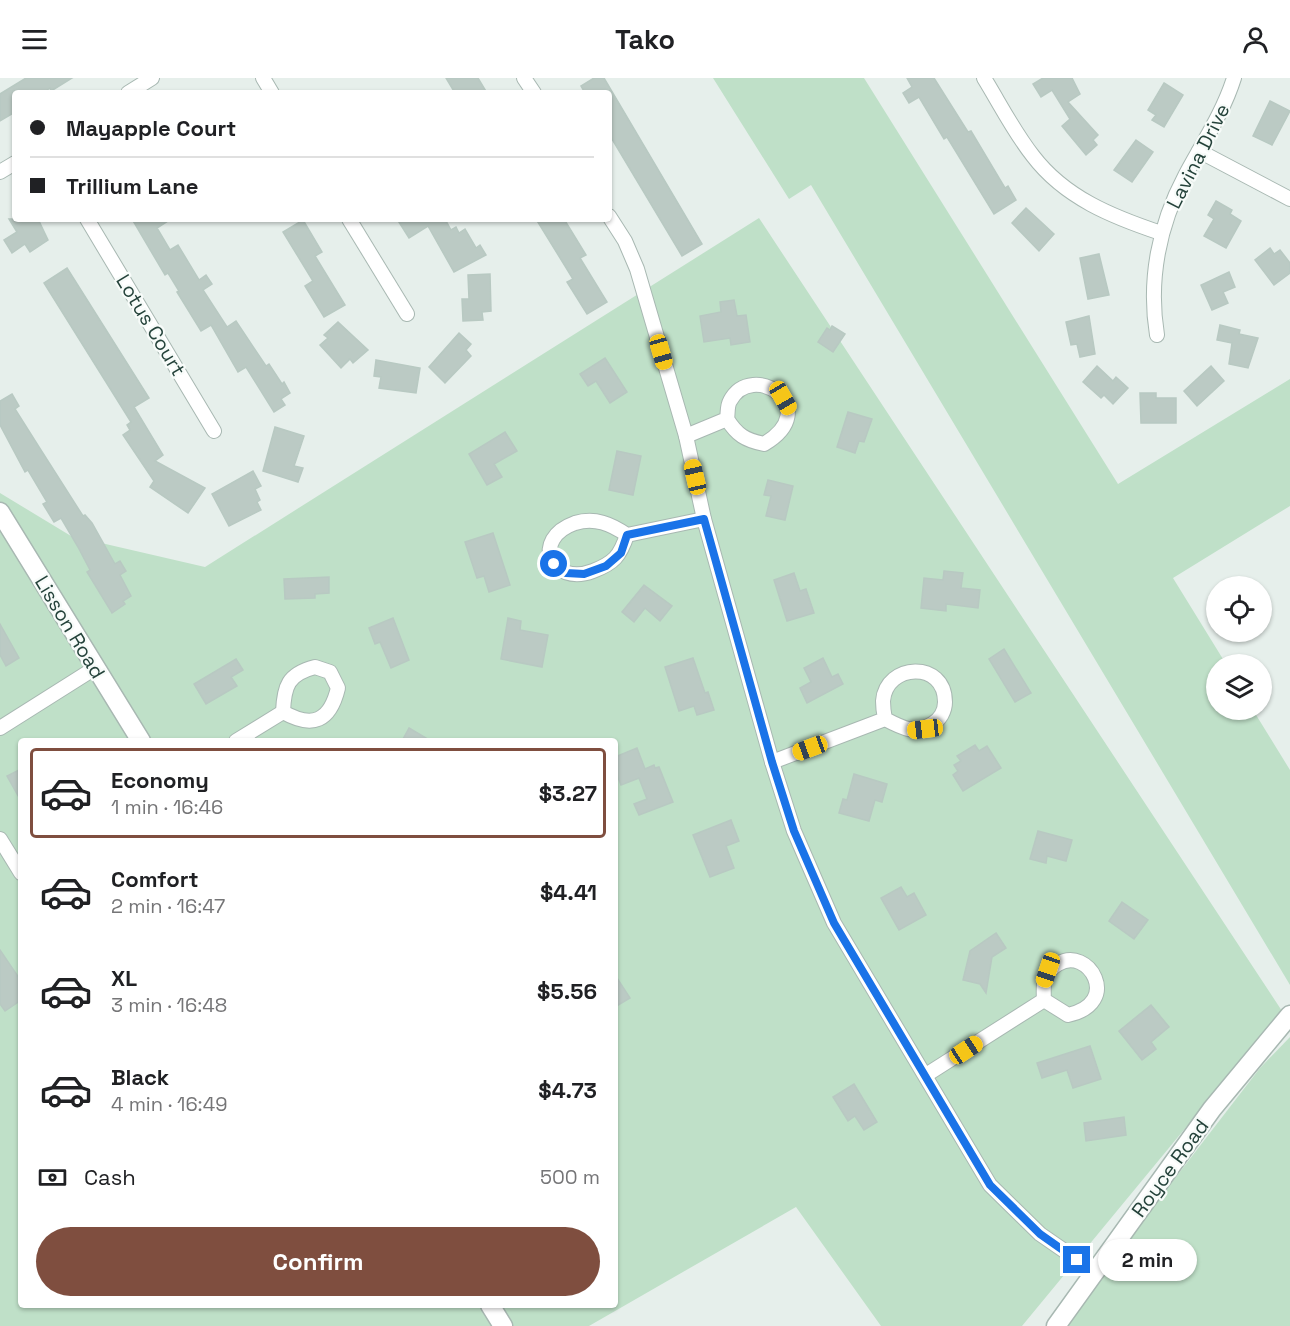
<!DOCTYPE html>
<html lang="en">
<head>
<meta charset="utf-8">
<style>
  body { margin:0; font-family:"Space Grotesk",sans-serif; background:#f2f2f2; color:#202124; height:100vh; display:flex; flex-direction:column; font-size:22px; white-space:nowrap }
  * { box-sizing:border-box; margin:0 }
  p { font-size:20px; color:#757577 }
  .icon { flex:none; width:33px; height:33px; fill:none; stroke:currentColor; stroke-width:2; stroke-linecap:round; stroke-linejoin:round }
  .map { position:relative; flex:1; overflow:hidden }
  .drawer { position:absolute; left:18px; top:660px; width:600px; height:570px; display:flex; flex-direction:column; background:#fff; border-radius:6px; box-shadow:0 2px 4px #0004 }
  .drawer>* { flex:none }
  .banner { position:absolute; left:12px; top:12px; width:600px; height:132px; border-radius:6px; box-shadow:0 2px 4px #0004; display:grid; align-content:center; height:132px; padding:0 18px; background:#fff }
  .controls { position:absolute; left:1206px; top:498px; display:grid; gap:12px }
  .controls a { display:grid; place-items:center; width:66px; height:66px; border-radius:50%; background:#fff; box-shadow:0 2px 4px #0004; font-size:30px }
  .end { position:absolute; width:27px; height:27px; margin:-14px; border:8px solid #1a73e8; background:#fff; box-shadow:0 0 0 3px #fff }
  .from { border-radius:50% }
  .bubble { position:absolute; height:42px; border-radius:21px; background:#fff; box-shadow:0 2px 4px #0004; font-size:20px; font-weight:700; line-height:42px; text-align:center }
  .car { position:absolute; width:18px; height:36px; margin:-18px -9px; border-radius:8px; box-shadow:0 0 4px 2px #0007; background:linear-gradient(#f5c518 24%,#345 0 40%,#f5c518 0 76%,#345 0 86%,#f5c518 0) }
  .banner b { display:flex; align-items:center; gap:21px; height:57px; font-size:22px }
  .banner b+b { border-top:2px solid #e0e0e0 }
  .banner i { width:15px; height:15px; background:#202124 }
  ul { padding:10px 0 0; list-style:none }
  li { display:flex; align-items:center; gap:18px; height:90px; margin:0 12px 9px; padding:0 6px; border:3px solid transparent; border-radius:6px }
  li div { flex:1 }
  li b { display:block; font-size:22px }
  li em { font-style:normal; font-weight:700 }
  li.on { border-color:#7f4e3f }
  li>.icon { width:54px; height:54px; stroke-width:1.5 }
  .pay { display:flex; align-items:center; gap:15px; height:66px; padding:0 18px; font-size:22px }
  .pay p { margin-inline-start:auto }
  .cta { display:flex; gap:12px; margin-top:auto; padding:12px 18px }
  .cta a { flex:1; height:69px; border-radius:36px; background:#7f4e3f; color:#fff; font-size:24px; font-weight:700; line-height:69px; text-align:center }
  header { display:flex; justify-content:space-between; align-items:center; height:78px; padding:0 18px; background:#fff; font-size:27px; font-weight:700 }
  .map>svg:first-child { display:block }
</style>
</head>
<body>
<header><svg class="icon" aria-label="menu" viewBox="0 0 24 24"><path d="M4 6h16M4 12h16M4 18h16"/></svg>Tako<svg class="icon" aria-label="person" viewBox="0 0 24 24"><circle cx="12" cy="8" r="4"/><path d="M4 21q1-7 8-7t8 7"/></svg></header>
<div class="map">
<svg width="1290" height="1248" viewBox="0 0 1290 1248">
  <rect width="100%" height="100%" fill="#e6efeb"/>
  <g fill="#bfe0c8" fill-rule="evenodd">
    <polygon points="713,0 864,0 1118,406 1290,301 1290,428 1173,500 1226,586 1216,586 1216,632 1253,632 1290,692 1290,907 811,107 789,121"/>
    <path d="M759,140L1282,933L1022,1248H881L796,1129L589,1248H0V415L71,458L205,489ZM21,663H615V1227H21Z"/>
    <polygon points="1290,959 1290,1248 1061,1248 1260,990"/>
  </g>
  <g fill="#bbcac4" stroke="#b8c9c2" stroke-width="1.5">
    <polygon points="26,0 72,0 51,13 50,10 43,15 15,15 15,34 0,43 0,16"/>
    <polygon points="446,0 478,0 487,15 455,15"/>
    <polygon points="594,0 604,0 702,166 682,178 609,56 609,15 585,15 581,8"/>
    <polygon points="907,0 934,0 968,54 971,53 1005,110 1008,108 1016,122 994,136 947,59 944,61 919,19 909,25 903,15 912,9"/>
    <polygon points="1043,0 1072,0 1080,16 1068,24 1098,57 1093,62 1097,67 1086,77 1062,48 1070,41 1052,12 1041,19 1033,6"/>
    <polygon points="1164,5 1183,17 1164,49 1152,42 1156,37 1148,32"/>
    <polygon points="1270,23 1290,33 1272,67 1253,58"/>
    <polygon points="1136,62 1153,74 1132,104 1114,92"/>
    <polygon points="1216,123 1232,132 1230,136 1241,143 1226,170 1204,158 1214,141 1208,137"/>
    <polygon points="1026,130 1054,156 1039,173 1012,145"/>
    <polygon points="9,141 38,141 48,162 30,174 25,166 12,175 4,162 17,154"/>
    <polygon points="132,141 171,141 157,150 170,172 178,167 199,202 206,197 212,206 203,212 227,249 236,243 266,288 269,286 282,306 284,304 290,315 281,321 285,327 274,334 246,289 238,294 211,247 201,253 177,214 179,213 168,195 165,197"/>
    <polygon points="397,141 445,141 451,152 456,149 459,155 465,151 476,170 480,167 486,177 454,194 428,148 409,160"/>
    <polygon points="536,141 564,141 586,177 580,180 607,224 587,236 567,204 573,201"/>
    <polygon points="303,142 322,174 315,178 345,227 324,239 305,208 313,203 283,154"/>
    <polygon points="1270,170 1274,176 1280,172 1290,185 1290,195 1274,207 1255,182"/>
    <polygon points="1099,176 1109,217 1088,221 1080,180"/>
    <polygon points="67,190 149,320 134,329 163,377 155,383 205,410 188,435 150,409 154,403 123,357 130,352 127,347 131,344 44,205"/>
    <polygon points="1229,194 1235,209 1223,214 1228,225 1212,232 1201,207"/>
    <polygon points="490,196 491,233 482,234 483,242 463,243 462,221 469,221 468,197"/>
    <polygon points="734,222 737,238 746,237 750,264 731,267 730,260 704,264 700,238 721,234 720,224"/>
    <polygon points="1089,238 1095,276 1080,279 1077,266 1071,267 1066,244"/>
    <polygon points="338,244 368,272 353,285 350,281 341,290 320,267 328,260 324,257"/>
    <polygon points="1220,247 1240,252 1239,256 1258,260 1248,290 1229,286 1232,265 1217,262"/>
    <polygon points="832,248 845,256 833,274 818,264 827,250 830,252"/>
    <polygon points="459,255 471,266 466,272 471,278 445,305 429,289"/>
    <polygon points="605,280 627,314 610,325 596,303 588,308 580,296"/>
    <polygon points="376,282 420,290 416,315 379,310 381,299 374,298"/>
    <polygon points="1097,288 1113,303 1116,299 1128,310 1113,326 1104,317 1101,320 1083,304"/>
    <polygon points="1211,288 1224,303 1197,328 1184,313"/>
    <polygon points="1140,315 1156,315 1156,320 1176,320 1176,345 1141,345"/>
    <polygon points="12,316 19,328 15,331 39,369 83,438 85,437 92,445 115,486 120,483 126,493 120,497 131,518 123,523 125,526 112,535 87,494 90,492 78,469 61,440 54,444 43,426 47,424 28,392 25,394 0,347 0,323"/>
    <polygon points="848,334 872,341 864,364 859,363 855,375 837,369"/>
    <polygon points="275,349 304,358 294,388 303,390 298,404 263,393"/>
    <polygon points="505,354 517,373 494,386 502,399 487,407 469,376"/>
    <polygon points="617,373 641,378 633,417 609,412"/>
    <polygon points="253,393 261,408 255,411 260,422 257,424 261,432 229,448 212,416"/>
    <polygon points="768,402 793,408 785,442 766,438 771,418 764,417"/>
    <polygon points="493,455 510,507 489,514 484,498 477,500 465,464"/>
    <polygon points="944,493 963,495 961,510 980,512 978,530 946,526 946,533 921,530 924,500 943,502"/>
    <polygon points="794,495 800,513 806,511 814,535 787,543 774,502"/>
    <polygon points="329,499 329,515 315,516 315,520 285,521 284,501"/>
    <polygon points="644,507 672,528 660,543 645,530 634,544 622,534"/>
    <polygon points="393,540 409,582 391,590 380,564 375,566 369,550"/>
    <polygon points="508,540 521,543 520,552 548,557 542,589 501,581"/>
    <polygon points="0,546 19,580 6,588 0,577"/>
    <polygon points="1004,571 1031,615 1015,624 989,581"/>
    <polygon points="693,580 705,615 708,614 714,632 697,637 694,628 679,633 665,589"/>
    <polygon points="823,580 832,599 838,596 843,606 807,625 800,610 811,604 804,590"/>
    <polygon points="236,581 243,592 231,599 237,608 206,626 194,606"/>
    <polygon points="409,650 431,663 402,663"/>
    <polygon points="975,667 979,673 987,668 1001,690 963,713 953,697 958,693 954,687 961,683 957,678"/>
    <polygon points="637,670 645,691 654,687 655,690 659,689 673,724 639,737 634,726 647,721 639,700 621,707 615,691 615,679"/>
    <polygon points="21,691 21,723 7,698"/>
    <polygon points="854,696 887,706 882,724 875,722 869,743 839,735 843,721 847,722"/>
    <polygon points="731,742 739,763 726,768 734,790 710,799 693,757"/>
    <polygon points="1038,753 1072,762 1066,783 1047,778 1046,785 1030,781"/>
    <polygon points="901,809 907,819 914,815 926,837 899,852 881,820"/>
    <polygon points="1122,824 1148,842 1134,861 1109,843"/>
    <polygon points="996,855 1006,870 992,879 986,915 980,906 963,902 970,873"/>
    <polygon points="0,872 21,903 21,922 5,933 0,926"/>
    <polygon points="615,897 630,920 615,929"/>
    <polygon points="1151,927 1169,949 1151,964 1156,971 1142,982 1119,953"/>
    <polygon points="1090,968 1101,1001 1073,1010 1067,992 1042,1000 1037,985"/>
    <polygon points="854,1006 877,1044 864,1052 855,1038 848,1043 833,1019"/>
    <polygon points="1124,1039 1126,1057 1086,1063 1084,1045"/>
  </g>
  <g fill="none" stroke-linecap="round" stroke-linejoin="round">
    <defs>
      <g id="minor">
        <polyline points="263,0 272,15"/>
        <polyline points="524,0 534,15"/>
        <path d="M984,0C1000,26 1014,54 1033,78C1065,120 1113,139 1161,155"/>
        <polyline points="128,15 152,0"/>
        <polyline points="1199,73 1290,121"/>
        <polyline points="0,94 15,85"/>
        <polyline points="609,138 625,163 637,191 686,358 704,441 772,684 794,753 834,845 990,1107 1040,1156 1095,1194"/>
        <polyline points="87,141 214,353"/>
        <polyline points="349,141 407,236"/>
        <path d="M1157,257C1148,202 1159,147 1185,98C1202,66 1223,35 1234,0"/>
        <path d="M686,358L727,341C728,336 727,328 730,323C752,281 825,330 764,366C745,362 737,357 727,341"/>
        <path d="M627,457C620,478 614,485 593,493C551,509 530,461 575,445C595,439 611,446 627,457L704,441"/>
        <path d="M315,589L330,594L338,610C330,643 313,651 283,634C284,608 288,596 315,589Z"/>
        <polyline points="0,650 95,590"/>
        <polyline points="236,663 283,634"/>
        <path d="M772,684L885,641C884,636 883,629 883,623C886,585 945,582 945,624C945,633 940,642 932,646C915,657 902,650 885,641"/>
        <polyline points="0,761 21,795"/>
        <path d="M926,997L1044,922L1068,937C1123,925 1088,867 1058,886C1043,895 1043,906 1044,922"/>
      </g>
      <g id="tertiary">
        <polyline points="0,434 141,663"/>
        <polyline points="490,1227 503,1248"/>
        <polyline points="1056,1248 1212,1031 1290,937"/>
      </g>
    </defs>
    <use href="#minor" stroke="#a8b8b2" stroke-width="16"/>
    <use href="#tertiary" stroke="#a8b8b2" stroke-width="21"/>
    <use href="#minor" stroke="#fff" stroke-width="14"/>
    <use href="#tertiary" stroke="#fff" stroke-width="18"/>
  </g>
  <g fill="none" stroke-linecap="round" stroke-linejoin="round">
    <polyline stroke="#1a73e8" stroke-width="8" points="554,486 566,495 584,496 606,488 621,475 627,457 704,441 772,684 794,753 834,845 990,1107 1040,1156 1077,1182"/>
  </g>
  <g text-anchor="middle" stroke-width="4.5" stroke-linejoin="round" paint-order="stroke">
    <g font-size="20" fill="#24423a" stroke="#f7fbf9">
      <text transform="translate(1198 78) rotate(-63)" y="7">Lavina Drive</text>
      <text transform="translate(151 247) rotate(59)" y="7">Lotus Court</text>
      <text transform="translate(70 549) rotate(59)" y="7">Lisson Road</text>
      <text transform="translate(1170 1090) rotate(-54)" y="7">Royce Road</text>
    </g>
  </g>
</svg>
<div class="controls">
<a><svg class="icon" aria-label="locate" viewBox="0 0 24 24"><circle cx="12" cy="12" r="6"/><path d="M12 2v4M12 18v4M2 12h4M18 12h4"/></svg></a>
<a><svg class="icon" aria-label="layers" viewBox="0 0 24 24"><path d="M12 4l9 5-9 5-9-5zM3 14l9 5 9-5"/></svg></a>
</div>
<i class="end from" style="left:554px;top:486px"></i>
<i class="end" style="left:1077px;top:1182px"></i>
<div class="bubble" style="left:1098px;top:1161px;width:99px">2 min</div>
<i class="car" style="left:661px;top:274px;rotate:164deg"></i>
<i class="car" style="left:783px;top:320px;rotate:150deg"></i>
<i class="car" style="left:695px;top:399px;rotate:347deg"></i>
<i class="car" style="left:925px;top:651px;rotate:263deg"></i>
<i class="car" style="left:810px;top:670px;rotate:250deg"></i>
<i class="car" style="left:1048px;top:892px;rotate:199deg"></i>
<i class="car" style="left:966px;top:972px;rotate:57deg"></i>
<div class="banner">
<b><i class="from"></i>Mayapple Court</b>
<b><i></i>Trillium Lane</b>
</div>
<section class="drawer">
<ul>
<li class="on"><svg class="icon" aria-label="car" viewBox="0 0 24 24"><path d="M5 17H2v-5l4-1 3-4h7l3 4 3 1v5h-3M9 17h6M6 11h13"/><circle cx="7" cy="17" r="2"/><circle cx="17" cy="17" r="2"/></svg><div><b>Economy</b><p>1 min · 16:46</p></div><em>$3.27</em></li>
<li><svg class="icon" aria-label="car" viewBox="0 0 24 24"><path d="M5 17H2v-5l4-1 3-4h7l3 4 3 1v5h-3M9 17h6M6 11h13"/><circle cx="7" cy="17" r="2"/><circle cx="17" cy="17" r="2"/></svg><div><b>Comfort</b><p>2 min · 16:47</p></div><em>$4.41</em></li>
<li><svg class="icon" aria-label="car" viewBox="0 0 24 24"><path d="M5 17H2v-5l4-1 3-4h7l3 4 3 1v5h-3M9 17h6M6 11h13"/><circle cx="7" cy="17" r="2"/><circle cx="17" cy="17" r="2"/></svg><div><b>XL</b><p>3 min · 16:48</p></div><em>$5.56</em></li>
<li><svg class="icon" aria-label="car" viewBox="0 0 24 24"><path d="M5 17H2v-5l4-1 3-4h7l3 4 3 1v5h-3M9 17h6M6 11h13"/><circle cx="7" cy="17" r="2"/><circle cx="17" cy="17" r="2"/></svg><div><b>Black</b><p>4 min · 16:49</p></div><em>$4.73</em></li>
</ul>
<div class="pay"><svg class="icon" aria-label="cash" viewBox="0 0 24 24"><path d="M3 7h18v10H3z"/><circle cx="12" cy="12" r="2"/></svg>Cash<p>500 m</p></div>
<div class="cta"><a>Confirm</a></div>
</section>
</div>
</body>
</html>
